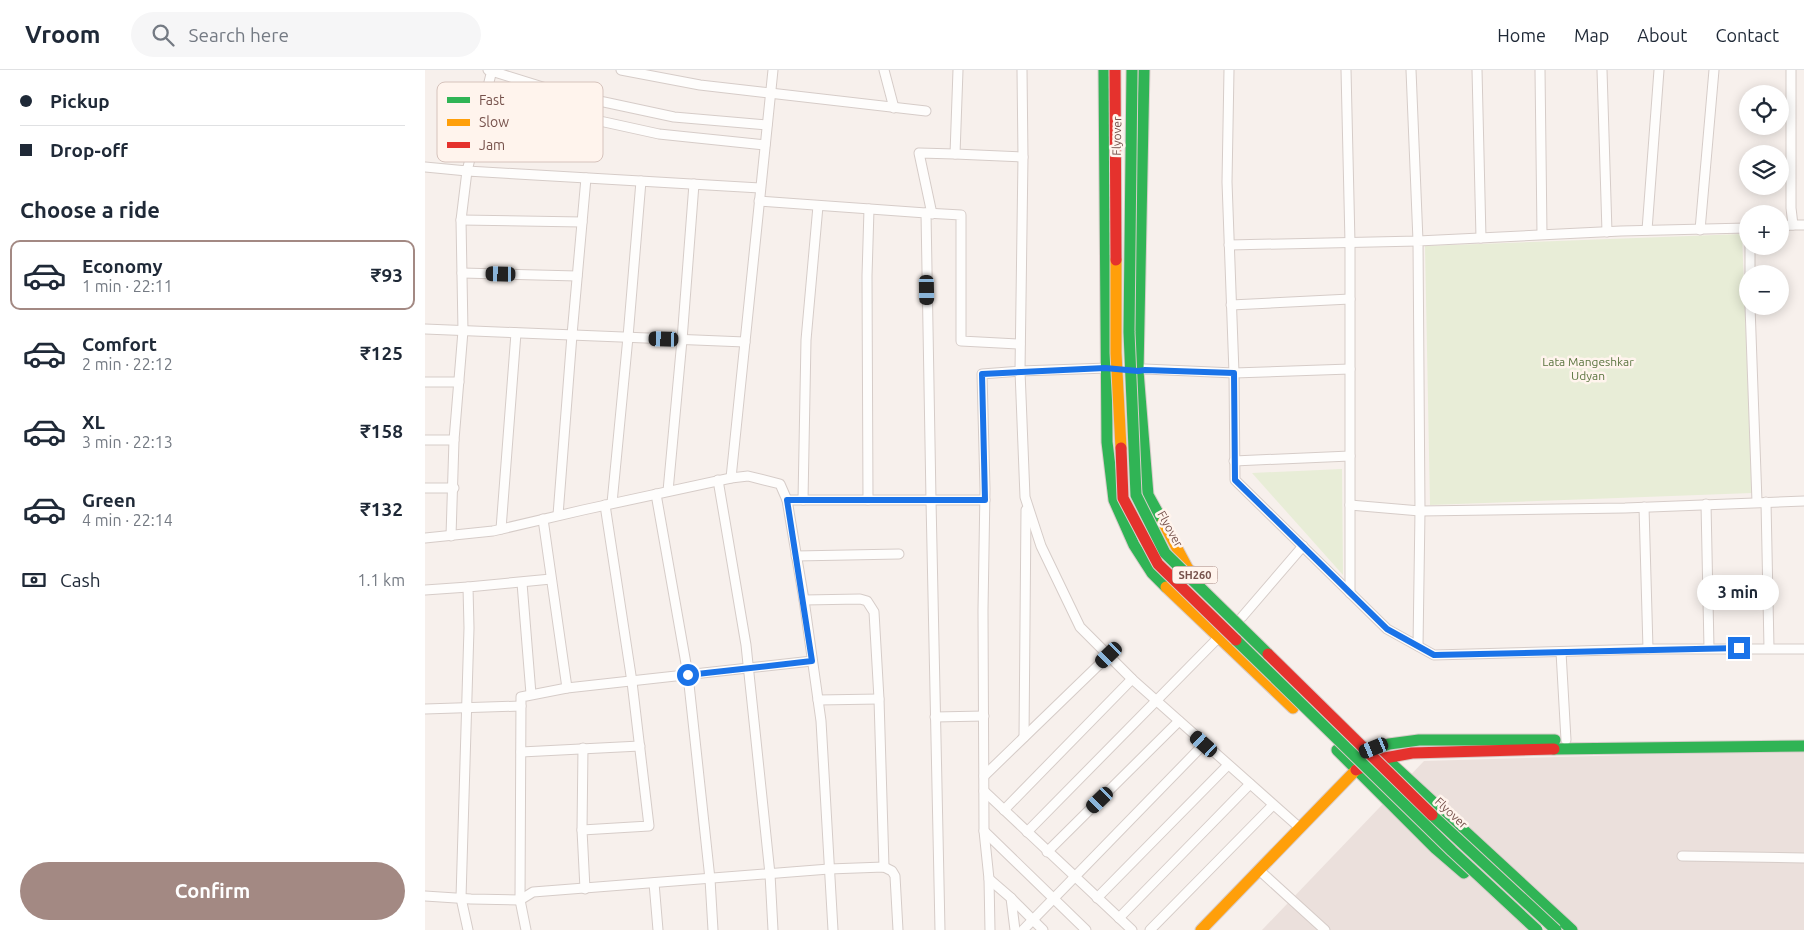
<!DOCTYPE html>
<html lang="en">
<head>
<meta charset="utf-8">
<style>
  body { margin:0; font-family:Ubuntu,sans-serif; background:#f6f6f7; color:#1f2937; height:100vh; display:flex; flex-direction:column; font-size:19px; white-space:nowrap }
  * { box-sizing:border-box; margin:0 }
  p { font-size:16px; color:#747a83 }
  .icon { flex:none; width:28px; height:28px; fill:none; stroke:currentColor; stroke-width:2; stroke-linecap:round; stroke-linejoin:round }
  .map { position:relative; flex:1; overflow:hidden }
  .details { display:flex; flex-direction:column; background:#fff; width:425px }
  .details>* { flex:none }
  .top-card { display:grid; align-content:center; height:110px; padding:0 20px; background:#fff }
  .tools { position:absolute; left:1314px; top:15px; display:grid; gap:10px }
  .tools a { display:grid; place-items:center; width:50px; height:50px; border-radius:50%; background:#fff; box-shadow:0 2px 12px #0003; font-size:25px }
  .end { position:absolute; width:22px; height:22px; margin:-11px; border:6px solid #1a73e8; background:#fff; box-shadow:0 0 0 2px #fff }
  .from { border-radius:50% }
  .bubble { position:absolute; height:35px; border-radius:18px; background:#fff; box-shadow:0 2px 12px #0003; font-size:16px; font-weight:700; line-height:35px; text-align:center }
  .car { position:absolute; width:15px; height:30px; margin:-15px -8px; border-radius:6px; box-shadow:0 0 4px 1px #0007; background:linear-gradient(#222 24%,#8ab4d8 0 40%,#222 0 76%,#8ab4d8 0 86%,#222 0) }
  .top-card b { display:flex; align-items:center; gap:18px; height:48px; font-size:19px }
  .top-card b+b { border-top:1px solid #e0e1e3 }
  .top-card i { width:12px; height:12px; background:#1f2937 }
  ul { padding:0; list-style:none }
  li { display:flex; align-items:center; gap:15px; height:70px; margin:0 10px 8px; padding:0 10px; border:2px solid transparent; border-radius:10px }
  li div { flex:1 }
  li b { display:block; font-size:19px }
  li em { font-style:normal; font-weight:700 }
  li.selected { border-color:#a38983 }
  li>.icon { width:45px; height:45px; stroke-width:1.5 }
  h2 { padding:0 20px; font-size:22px; line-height:60px }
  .pay { display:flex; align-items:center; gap:12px; height:55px; padding:0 20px; font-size:19px }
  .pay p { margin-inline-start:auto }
  .cta { display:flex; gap:10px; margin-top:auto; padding:10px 20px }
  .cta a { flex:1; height:58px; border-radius:30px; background:#a38983; color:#fff; font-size:20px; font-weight:700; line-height:58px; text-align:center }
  header { display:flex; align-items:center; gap:30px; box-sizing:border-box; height:70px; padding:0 25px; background:#fff; border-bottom:1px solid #e0e1e3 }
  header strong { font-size:24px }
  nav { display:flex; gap:28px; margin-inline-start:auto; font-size:18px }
  .search { width:350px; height:45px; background:#f6f6f7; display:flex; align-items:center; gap:12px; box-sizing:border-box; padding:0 18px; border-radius:28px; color:#747a83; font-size:19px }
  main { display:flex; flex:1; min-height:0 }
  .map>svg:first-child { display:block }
</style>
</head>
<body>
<header>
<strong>Vroom</strong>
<div class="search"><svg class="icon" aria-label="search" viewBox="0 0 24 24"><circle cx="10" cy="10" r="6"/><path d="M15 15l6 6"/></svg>Search here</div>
<nav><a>Home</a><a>Map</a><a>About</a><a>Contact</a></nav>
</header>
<main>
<section class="details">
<div class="top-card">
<b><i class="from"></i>Pickup</b>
<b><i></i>Drop-off</b>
</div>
<h2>Choose a ride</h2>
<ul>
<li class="selected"><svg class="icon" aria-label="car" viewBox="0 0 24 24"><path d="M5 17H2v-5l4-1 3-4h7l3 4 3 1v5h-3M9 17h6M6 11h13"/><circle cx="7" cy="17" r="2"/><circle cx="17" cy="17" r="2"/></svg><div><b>Economy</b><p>1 min · 22:11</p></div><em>₹93</em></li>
<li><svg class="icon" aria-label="car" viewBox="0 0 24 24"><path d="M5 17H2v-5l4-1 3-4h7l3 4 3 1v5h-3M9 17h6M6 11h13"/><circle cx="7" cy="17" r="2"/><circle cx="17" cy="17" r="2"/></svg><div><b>Comfort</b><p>2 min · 22:12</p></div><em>₹125</em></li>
<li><svg class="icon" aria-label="car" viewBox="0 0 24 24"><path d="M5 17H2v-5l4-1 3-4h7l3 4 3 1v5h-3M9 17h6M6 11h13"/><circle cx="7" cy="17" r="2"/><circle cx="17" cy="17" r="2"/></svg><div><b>XL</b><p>3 min · 22:13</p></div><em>₹158</em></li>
<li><svg class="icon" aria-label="car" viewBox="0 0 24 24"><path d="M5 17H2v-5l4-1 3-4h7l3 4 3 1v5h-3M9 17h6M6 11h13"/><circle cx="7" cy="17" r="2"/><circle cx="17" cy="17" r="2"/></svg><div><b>Green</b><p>4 min · 22:14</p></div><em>₹132</em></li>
</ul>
<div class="pay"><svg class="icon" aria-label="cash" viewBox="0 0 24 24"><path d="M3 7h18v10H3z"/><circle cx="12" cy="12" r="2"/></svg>Cash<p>1.1 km</p></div>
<div class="cta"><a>Confirm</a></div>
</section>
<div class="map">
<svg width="1379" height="860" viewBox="0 0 1379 860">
  <rect width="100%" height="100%" fill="#f7f0ec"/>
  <polygon fill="#ebe0dc" points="1379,680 1379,860 837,860 999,691"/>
  <g fill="#e8edd7">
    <polygon points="1317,164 1327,423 1005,435 1000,176"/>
    <polygon points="917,399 918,505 827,403"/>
  </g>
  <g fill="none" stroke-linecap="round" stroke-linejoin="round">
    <defs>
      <g id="street">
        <polyline points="63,0 137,23 249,47 342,55"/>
        <polyline points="196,0 275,15 501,41"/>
        <polyline points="459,0 469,38"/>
        <polyline points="533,0 530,84 598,87"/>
        <polyline points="804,0 802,112 809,303 810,410 962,559 1009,585 1223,579 1379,579"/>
        <polyline points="921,0 925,173 925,523"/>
        <polyline points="1052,0 1056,168"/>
        <polyline points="1115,0 1117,164"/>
        <polyline points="1177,0 1182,162"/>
        <polyline points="1366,0 1366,138 1368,155 1379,155"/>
        <polyline points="61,26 234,64 340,75"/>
        <polyline points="0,97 42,101 67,0"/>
        <polyline points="334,131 501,143 506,430 362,430 379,530 396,651 408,860"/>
        <polyline points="501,143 536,145 536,271 595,274"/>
        <polyline points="507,144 494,83 530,84"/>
        <polyline points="36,150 157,152"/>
        <polyline points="1355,156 1368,155"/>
        <polyline points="1222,160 1234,0"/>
        <polyline points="1275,160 1289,0"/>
        <polyline points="804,175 993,171 986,0"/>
        <polyline points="1325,176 1325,204"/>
        <polyline points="37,203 152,206"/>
        <polyline points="806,235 925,229"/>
        <polyline points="1325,236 1332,432"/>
        <polyline points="0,259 320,272"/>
        <polyline points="683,298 595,301 600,427 616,476 655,557 707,609 875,758"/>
        <polyline points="710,300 720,299 809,303 925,299"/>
        <polyline points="0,312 34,312"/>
        <polyline points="0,370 29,370"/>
        <polyline points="809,391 925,386"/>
        <polyline points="306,408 348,0"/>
        <polyline points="293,410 321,575 345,804 348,860"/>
        <polyline points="0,418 29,418"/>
        <polyline points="243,421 257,270 269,114"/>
        <polyline points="231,424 263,605 285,809 288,860"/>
        <polyline points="378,430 381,270 393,136"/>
        <polyline points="443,430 442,206 444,139"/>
        <polyline points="1341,432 1344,578"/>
        <polyline points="187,433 203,267 216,111"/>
        <polyline points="1281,434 1284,578"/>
        <polyline points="925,435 995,441 1200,438 1379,431"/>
        <polyline points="1219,437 1223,579"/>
        <polyline points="133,445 147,265 161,108"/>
        <polyline points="118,449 142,618 387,591"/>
        <polyline points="76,459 91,263"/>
        <polyline points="26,466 29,370 38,261 36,150 42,101 335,118"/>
        <polyline points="0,468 68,461 158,440 306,408 323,406 355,414 362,430"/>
        <polyline points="371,486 474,484"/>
        <polyline points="97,513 106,624"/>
        <polyline points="0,520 43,517"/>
        <polyline points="379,530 435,529 442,531 449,542 454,629 459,797"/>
        <polyline points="817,547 878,476"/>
        <polyline points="993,576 995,441 993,171 1196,161 1322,158"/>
        <polyline points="1136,582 1141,670"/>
        <polyline points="393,630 454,629"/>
        <polyline points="0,639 96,636"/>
        <polyline points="510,647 559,646"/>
        <polyline points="599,667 601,440"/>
        <polyline points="96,682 215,676"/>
        <polyline points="559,706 684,585"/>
        <polyline points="559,721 707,860"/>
        <polyline points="579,740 707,609"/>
        <polyline points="157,760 158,678"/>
        <polyline points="559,761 661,860"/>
        <polyline points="602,762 793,568"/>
        <polyline points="622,782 754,651"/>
        <polyline points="1257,786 1379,788"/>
        <polyline points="834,800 900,860"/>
        <polyline points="564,809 586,828 590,860"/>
        <polyline points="229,813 233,860"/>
        <polyline points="160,819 157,760 224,756 207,612 180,435"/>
        <polyline points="0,826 46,829 95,830 108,822 404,799 459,797 467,801 470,806 473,860"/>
        <polyline points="586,828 618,860"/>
        <polyline points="672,828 803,695"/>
        <polyline points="694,848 825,714"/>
        <polyline points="43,860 36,828 44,558 43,517 126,509"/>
        <polyline points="101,860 95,830 96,627 142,618"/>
        <polyline points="515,860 506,430 560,430"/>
        <polyline points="565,860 564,809 559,761 558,540 560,419 557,304 595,301 598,87 597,0"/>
        <polyline points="598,860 779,674"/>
        <polyline points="725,860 848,735"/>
      </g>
      <g id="fast">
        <polyline points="679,0 682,372 689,430 709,475 727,503 741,517"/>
        <polyline points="719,0 713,301 723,425 738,452"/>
        <polyline points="1129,679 1379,676"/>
        <polyline points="912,680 1010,778 1039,803"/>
        <polyline points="934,684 964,674 994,670 1130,670"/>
        <polyline points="968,695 1147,860"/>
      </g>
      <g id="slow">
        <polyline points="738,452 763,499 771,505"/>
        <polyline points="741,517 868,638"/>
        <polyline points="776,860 931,700"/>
      </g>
      <polyline id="jam" points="931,700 960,688 987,683 1129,679"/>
    </defs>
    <use href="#street" stroke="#d6ccc8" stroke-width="11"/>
    <use href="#fast" stroke="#d8ccca" stroke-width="13"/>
    <use href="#slow" stroke="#d8ccca" stroke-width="13"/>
    <use href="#jam" stroke="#d8ccca" stroke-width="13"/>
    <use href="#street" stroke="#fefdfc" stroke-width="9"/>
    <use href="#fast" stroke="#30b455" stroke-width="11"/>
    <use href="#slow" stroke="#ff9f0a" stroke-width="11"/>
    <use href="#jam" stroke="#e5322d" stroke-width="11"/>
    <defs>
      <g id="fast-bridge">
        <polyline points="707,0 704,262 711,425 740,483 843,584"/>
        <polyline points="811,570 1027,781 1112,860"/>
        <polyline points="1007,745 1131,860"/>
      </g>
      <polyline id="slow-bridge" points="691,190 691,283 696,378"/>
      <g id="jam-bridge">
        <polyline points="690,0 691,190"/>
        <polyline points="696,378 698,428 733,494 811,570"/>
        <polyline points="843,584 1007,745"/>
      </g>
    </defs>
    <use href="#fast-bridge" stroke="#d8cdca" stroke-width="13" stroke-linecap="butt"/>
    <use href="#slow-bridge" stroke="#d8cdca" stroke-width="13" stroke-linecap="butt"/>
    <use href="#jam-bridge" stroke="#d8cdca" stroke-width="13" stroke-linecap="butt"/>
    <use href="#fast-bridge" stroke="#30b455" stroke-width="11"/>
    <use href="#slow-bridge" stroke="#ff9f0a" stroke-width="11"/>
    <use href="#jam-bridge" stroke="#e5322d" stroke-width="11"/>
  </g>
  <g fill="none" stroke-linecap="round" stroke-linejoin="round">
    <polyline stroke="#1a73e8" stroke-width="6" points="263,605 387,591 362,430 560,430 557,304 680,298 713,301 720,300 809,303 810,410 962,559 1009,585 1314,578"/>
  </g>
  <g text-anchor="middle" stroke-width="5" stroke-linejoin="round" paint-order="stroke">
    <rect fill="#fff4ed" stroke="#9f827c" stroke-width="1" x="747.5" y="496.5" width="45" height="17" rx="4"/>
    <g font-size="11" font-weight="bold" fill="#76514b">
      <text x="770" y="509">SH260</text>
    </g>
    <g font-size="12" fill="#76514b" stroke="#fff4ed">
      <text transform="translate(692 66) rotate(-89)" y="4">Flyover</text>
      <text transform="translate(745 459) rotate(61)" y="4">Flyover</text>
      <text transform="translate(1026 743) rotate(43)" y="4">Flyover</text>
    </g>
    <g font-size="12" fill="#5c7541" stroke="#fff4ed">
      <text x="1163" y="296">Lata Mangeshkar<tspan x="1163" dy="14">Udyan</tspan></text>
    </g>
  </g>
  <rect x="12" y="12" width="166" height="80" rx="8" fill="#fff4ed" stroke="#d6c3bc" stroke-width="1"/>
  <rect x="22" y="27" width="23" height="6" fill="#30b455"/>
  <rect x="22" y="49" width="23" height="7" fill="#ff9f0a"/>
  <rect x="22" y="72" width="23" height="6" fill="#e5322d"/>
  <g font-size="14" fill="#76514b">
    <text x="54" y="35">Fast</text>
    <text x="54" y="57">Slow</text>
    <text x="54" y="80">Jam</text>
  </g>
</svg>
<div class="tools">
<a><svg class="icon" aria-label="locate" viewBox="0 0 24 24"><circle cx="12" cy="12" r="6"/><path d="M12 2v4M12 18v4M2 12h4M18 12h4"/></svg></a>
<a><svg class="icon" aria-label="layers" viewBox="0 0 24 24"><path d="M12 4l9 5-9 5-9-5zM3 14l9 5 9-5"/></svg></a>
<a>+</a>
<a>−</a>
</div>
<i class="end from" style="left:263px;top:605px"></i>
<i class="end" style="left:1314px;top:578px"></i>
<div class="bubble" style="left:1272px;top:505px;width:82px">3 min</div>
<i class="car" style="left:76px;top:204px;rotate:271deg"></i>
<i class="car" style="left:502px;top:220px;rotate:179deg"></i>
<i class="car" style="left:239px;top:269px;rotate:272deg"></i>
<i class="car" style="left:684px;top:585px;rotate:226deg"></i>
<i class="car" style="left:779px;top:674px;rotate:312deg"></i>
<i class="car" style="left:949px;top:678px;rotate:248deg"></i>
<i class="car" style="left:675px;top:730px;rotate:226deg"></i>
</div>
</main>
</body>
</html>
